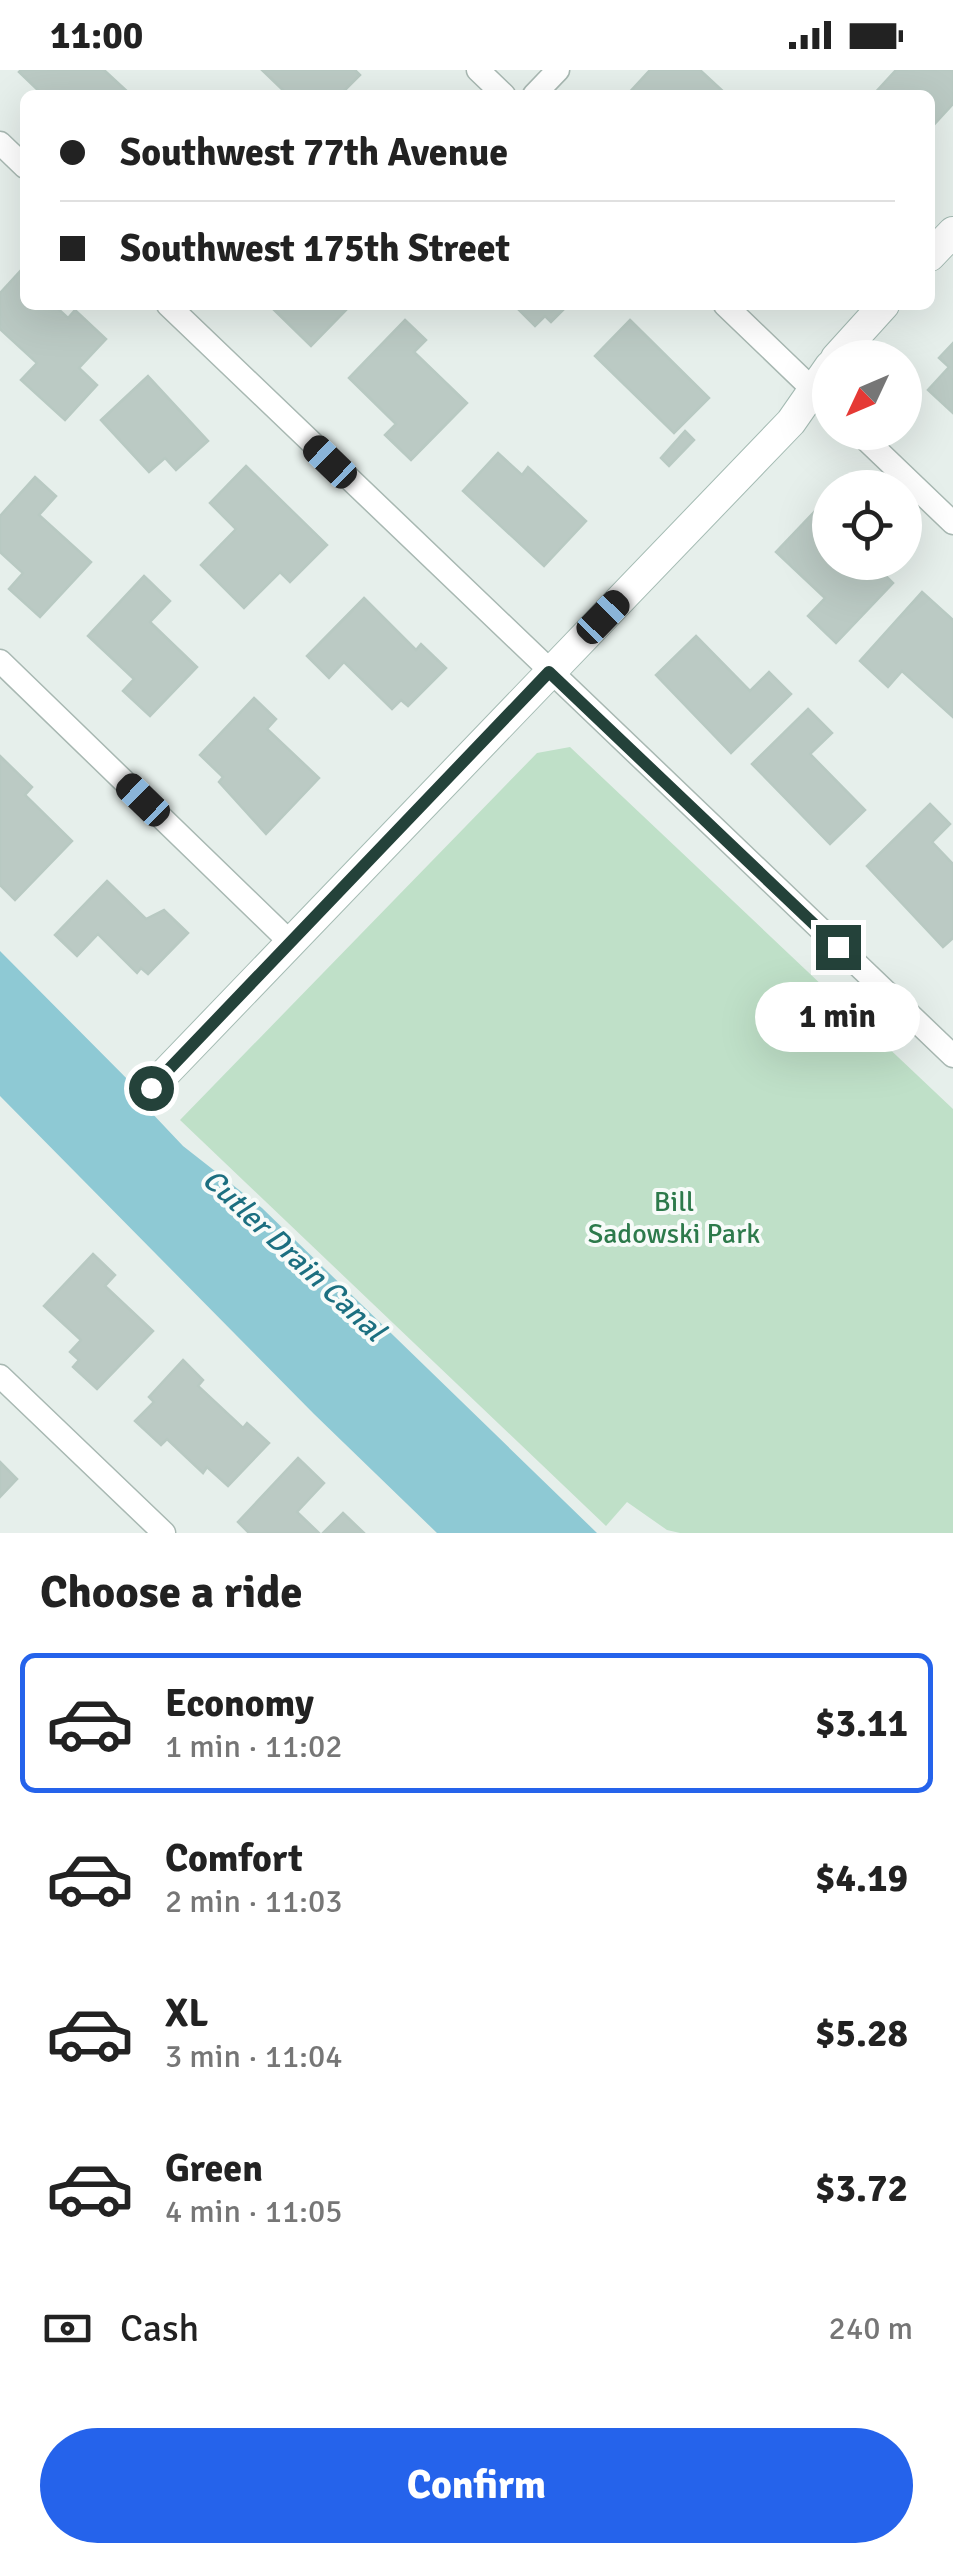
<!DOCTYPE html>
<html lang="en">
<head>
<meta charset="utf-8">
<style>
  body { margin:0; font-family:Signika,sans-serif; background:#f2f2f2; color:#222; height:100vh; display:flex; flex-direction:column; font-size:38px; white-space:nowrap }
  * { box-sizing:border-box; margin:0 }
  p { font-size:32px; color:#767676 }
  .icon { flex:none; width:55px; height:55px; fill:none; stroke:currentColor; stroke-width:2; stroke-linecap:round; stroke-linejoin:round }
  .map { position:relative; height:1463px; overflow:hidden }
  .details { display:flex; flex-direction:column; background:#fff; flex:1 }
  .details>* { flex:none }
  .hud { position:absolute; left:20px; top:20px; width:915px; height:220px; border-radius:15px; box-shadow:0 10px 40px #0002; display:grid; align-content:center; height:220px; padding:0 40px; background:#fff }
  .needle { width:65px; rotate:226deg }
  .controls { position:absolute; left:812px; top:270px; display:grid; gap:20px }
  .controls a { display:grid; place-items:center; width:110px; height:110px; border-radius:50%; background:#fff; box-shadow:0 10px 40px #0002; font-size:50px }
  .end { position:absolute; width:45px; height:45px; margin:-22px; border:12px solid #24423a; background:#fff; box-shadow:0 0 0 5px #fff }
  .from { border-radius:50% }
  .bubble { position:absolute; height:70px; border-radius:35px; background:#fff; box-shadow:0 10px 40px #0002; font-size:32px; font-weight:700; line-height:70px; text-align:center }
  .car { position:absolute; width:30px; height:60px; margin:-30px -15px; border-radius:12px; box-shadow:0 0 8px 2px #0007; background:linear-gradient(#222 24%,#8ab4d8 0 40%,#222 0 76%,#8ab4d8 0 86%,#222 0) }
  .hud b { display:flex; align-items:center; gap:35px; height:95px; font-size:38px }
  .hud b+b { border-top:2px solid #e0e0e0 }
  .hud i { width:25px; height:25px; background:#222 }
  ul { padding:0; list-style:none }
  li { display:flex; align-items:center; gap:30px; height:140px; margin:0 20px 15px; padding:0 20px; border:5px solid transparent; border-radius:15px }
  li div { flex:1 }
  li b { display:block; font-size:38px }
  li em { font-style:normal; font-weight:700 }
  li.on { border-color:#2563eb }
  li>.icon { width:90px; height:90px; stroke-width:1.5 }
  h2 { padding:0 40px; font-size:45px; line-height:120px }
  .pay { display:flex; align-items:center; gap:25px; height:110px; padding:0 40px; font-size:38px }
  .pay p { margin-inline-start:auto }
  .cta { display:flex; gap:20px; margin-top:auto; padding:20px 40px }
  .cta a { flex:1; height:115px; border-radius:60px; background:#2563eb; color:#fff; font-size:40px; font-weight:700; line-height:115px; text-align:center }
  .status { display:flex; justify-content:space-between; align-items:center; height:70px; padding:0 50px; background:#fff; direction:ltr }
  .status svg { height:28px; fill:currentColor }
  .map>svg:first-child { display:block }
</style>
</head>
<body>
<div class="status"><b>11:00</b><svg viewBox="0 0 49 12"><path d="M0 12V9h3v3zM5 12V6h3v6zM10 12V3h3v9zM15 12V0h3v12zM26 1h20v11H26zM47 4h2v5h-2z"/></svg></div>
<div class="map">
<svg width="953" height="1463" viewBox="0 0 953 1463">
  <rect width="100%" height="100%" fill="#e6efeb"/>
  <polygon fill="#bfe0c8" points="570,677 953,1039 953,1463 680,1463 667,1460 627,1432 606,1456 180,1050 537,683"/>
  <polygon fill="#8ec9d4" points="0,881 152,1034 148,1039 183,1076 262,1138 597,1463 437,1463 314,1344 0,1026"/>
  <g fill="#bbcac4" stroke="#b8c9c2" stroke-width="2.5">
    <polygon points="21,0 104,0 130,24 43,25 19,2"/>
    <polygon points="262,0 355,0 360,5 340,25 320,25 316,21 312,25 288,25"/>
    <polygon points="650,0 700,0 727,25 627,25"/>
    <polygon points="896,0 953,0 953,34 931,58 930,25 873,25"/>
    <polygon points="23,198 25,235 54,235 68,248 75,240 106,269 79,298 97,315 65,350 21,310 37,293 0,259 0,223"/>
    <polygon points="269,235 346,235 349,237 311,276"/>
    <polygon points="514,235 568,235 551,252 545,246 535,256"/>
    <polygon points="405,250 426,270 414,282 467,333 411,390 385,365 396,354 349,308"/>
    <polygon points="630,250 709,328 674,363 595,286"/>
    <polygon points="953,273 953,343 928,320 949,297 939,288"/>
    <polygon points="148,306 208,371 176,400 165,388 149,402 101,350"/>
    <polygon points="685,361 694,370 669,396 661,388"/>
    <polygon points="498,383 522,405 528,397 586,451 544,496 463,421"/>
    <polygon points="246,396 327,475 290,512 280,502 244,538 201,495 236,459 210,433"/>
    <polygon points="35,407 56,426 39,445 91,492 40,547 9,519 23,503 0,482 0,446"/>
    <polygon points="816,440 830,453 830,492 872,492 893,513 836,573 808,546 825,528 776,482"/>
    <polygon points="144,506 170,531 150,552 197,597 150,646 123,621 134,609 88,566"/>
    <polygon points="922,522 953,550 953,647 902,601 888,617 860,591"/>
    <polygon points="364,528 416,580 421,574 446,598 408,636 401,630 392,639 344,592 329,608 307,586"/>
    <polygon points="696,566 750,621 769,602 791,624 731,683 656,605"/>
    <polygon points="254,628 276,649 267,659 319,708 266,764 219,712 223,707 200,685"/>
    <polygon points="808,639 832,663 810,684 865,740 830,774 752,694"/>
    <polygon points="0,686 32,717 25,725 72,771 15,830 0,815"/>
    <polygon points="930,734 950,754 932,772 953,794 953,868 943,877 867,796"/>
    <polygon points="107,811 146,849 164,840 188,863 148,904 141,898 137,903 98,864 77,886 55,865"/>
    <polygon points="93,1184 115,1205 105,1216 153,1261 97,1319 73,1297 79,1290 70,1282 81,1270 44,1236"/>
    <polygon points="183,1290 203,1310 198,1316 243,1358 247,1353 269,1373 228,1416 207,1397 203,1403 167,1369 161,1375 135,1351 154,1332 149,1327"/>
    <polygon points="298,1388 324,1413 297,1442 319,1463 249,1463 238,1452"/>
    <polygon points="0,1392 17,1409 0,1427"/>
    <polygon points="343,1443 364,1463 323,1463"/>
  </g>
  <g fill="none" stroke-linecap="round" stroke-linejoin="round">
    <defs>
      <g id="street">
        <polyline points="478,0 504,25"/>
        <polyline points="534,25 558,0"/>
        <polyline points="0,73 25,97"/>
        <polyline points="168,235 953,986"/>
        <polyline points="725,235 830,336"/>
        <polyline points="858,362 953,453"/>
        <polyline points="0,591 291,873"/>
        <polyline points="0,1306 164,1463"/>
      </g>
      <g id="secondary">
        <polyline points="930,186 953,162"/>
        <polyline points="836,288 884,235"/>
        <polyline points="151,1018 791,352 830,296"/>
      </g>
    </defs>
    <use href="#street" stroke="#a8b8b2" stroke-width="25"/>
    <use href="#secondary" stroke="#a4bbb3" stroke-width="32"/>
    <use href="#street" stroke="#fff" stroke-width="22"/>
    <use href="#secondary" stroke="#fff" stroke-width="30"/>
  </g>
  <g fill="none" stroke-linecap="round" stroke-linejoin="round">
    <polyline stroke="#24423a" stroke-width="12" points="151,1018 549,602 838,877"/>
  </g>
  <g text-anchor="middle" stroke-width="8" stroke-linejoin="round" paint-order="stroke">
    <g font-size="28" fill="#2d7a4b" stroke="#f7fbf9">
      <text x="674" y="1141">Bill<tspan x="674" dy="32">Sadowski Park</tspan></text>
    </g>
    <g font-size="30" font-style="italic" fill="#1c6f80" stroke="#f7fbf9">
      <text transform="translate(294 1185) rotate(43)" y="10">Cutler Drain Canal</text>
    </g>
  </g>
</svg>
<div class="controls">
<a><svg class="needle" viewBox="-14 -14 28 28"><path d="M0-13l5 13h-10z" fill="#e53935"/><path d="M0 13l5-13h-10z" fill="#767676"/></svg></a>
<a><svg class="icon" aria-label="locate" viewBox="0 0 24 24"><circle cx="12" cy="12" r="6"/><path d="M12 2v4M12 18v4M2 12h4M18 12h4"/></svg></a>
</div>
<i class="end from" style="left:151px;top:1018px"></i>
<i class="end" style="left:838px;top:877px"></i>
<div class="bubble" style="left:755px;top:912px;width:165px">1 min</div>
<i class="car" style="left:330px;top:392px;rotate:314deg"></i>
<i class="car" style="left:603px;top:547px;rotate:44deg"></i>
<i class="car" style="left:143px;top:730px;rotate:314deg"></i>
<div class="hud">
<b><i class="from"></i>Southwest 77th Avenue</b>
<b><i></i>Southwest 175th Street</b>
</div>
</div>
<section class="details">
<h2>Choose a ride</h2>
<ul>
<li class="on"><svg class="icon" aria-label="car" viewBox="0 0 24 24"><path d="M5 17H2v-5l4-1 3-4h7l3 4 3 1v5h-3M9 17h6M6 11h13"/><circle cx="7" cy="17" r="2"/><circle cx="17" cy="17" r="2"/></svg><div><b>Economy</b><p>1 min · 11:02</p></div><em>$3.11</em></li>
<li><svg class="icon" aria-label="car" viewBox="0 0 24 24"><path d="M5 17H2v-5l4-1 3-4h7l3 4 3 1v5h-3M9 17h6M6 11h13"/><circle cx="7" cy="17" r="2"/><circle cx="17" cy="17" r="2"/></svg><div><b>Comfort</b><p>2 min · 11:03</p></div><em>$4.19</em></li>
<li><svg class="icon" aria-label="car" viewBox="0 0 24 24"><path d="M5 17H2v-5l4-1 3-4h7l3 4 3 1v5h-3M9 17h6M6 11h13"/><circle cx="7" cy="17" r="2"/><circle cx="17" cy="17" r="2"/></svg><div><b>XL</b><p>3 min · 11:04</p></div><em>$5.28</em></li>
<li><svg class="icon" aria-label="car" viewBox="0 0 24 24"><path d="M5 17H2v-5l4-1 3-4h7l3 4 3 1v5h-3M9 17h6M6 11h13"/><circle cx="7" cy="17" r="2"/><circle cx="17" cy="17" r="2"/></svg><div><b>Green</b><p>4 min · 11:05</p></div><em>$3.72</em></li>
</ul>
<div class="pay"><svg class="icon" aria-label="cash" viewBox="0 0 24 24"><path d="M3 7h18v10H3z"/><circle cx="12" cy="12" r="2"/></svg>Cash<p>240 m</p></div>
<div class="cta"><a>Confirm</a></div>
</section>
</body>
</html>
